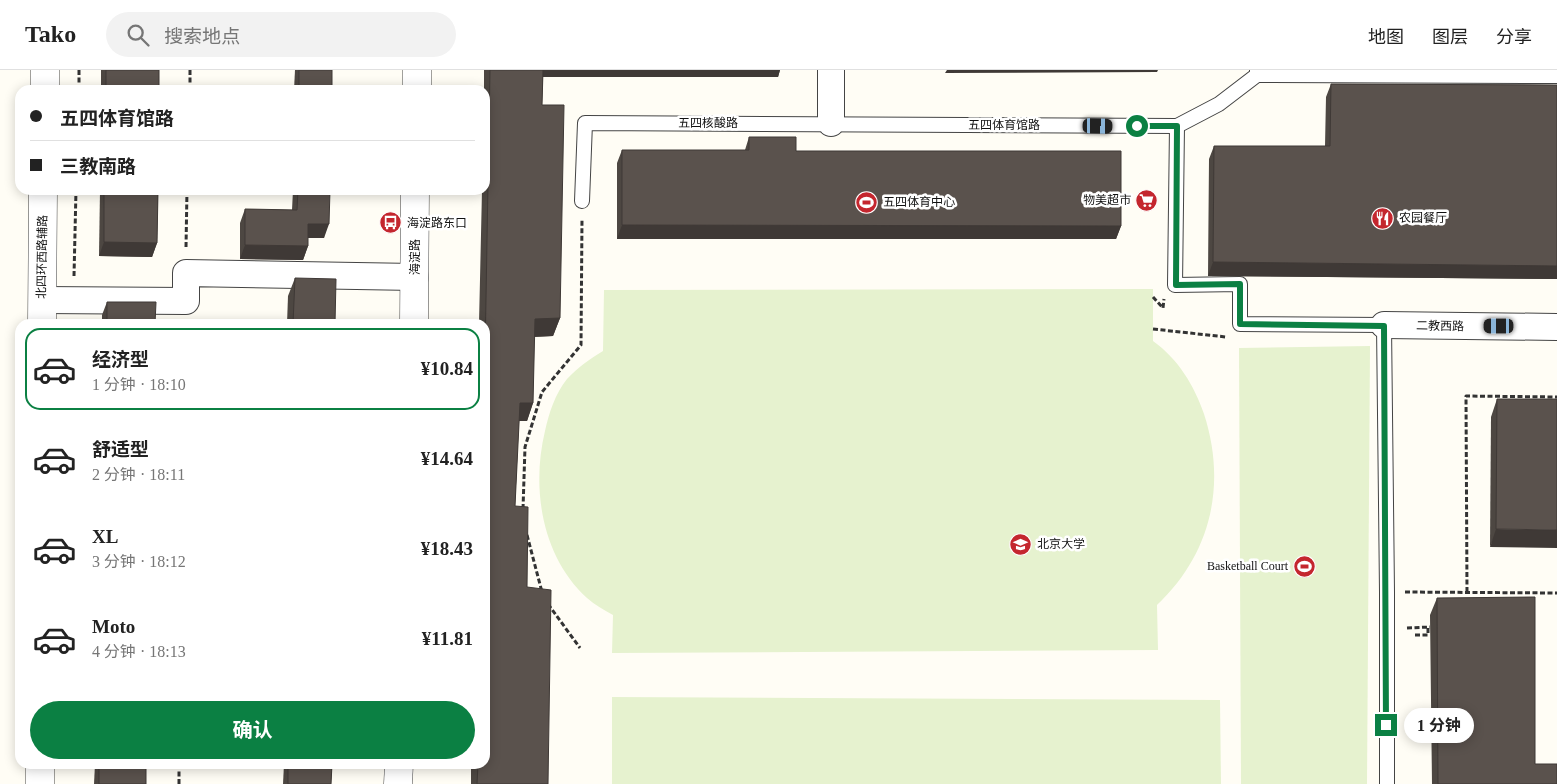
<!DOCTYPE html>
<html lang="zh">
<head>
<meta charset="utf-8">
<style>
  body { margin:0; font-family:"Times New Roman","Noto Sans SC",serif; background:#f2f2f2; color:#222; height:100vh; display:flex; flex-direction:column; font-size:19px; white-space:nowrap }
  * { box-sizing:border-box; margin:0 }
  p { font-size:16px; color:#767676 }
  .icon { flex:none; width:28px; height:28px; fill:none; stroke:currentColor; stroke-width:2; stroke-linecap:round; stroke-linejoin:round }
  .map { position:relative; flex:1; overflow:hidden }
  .side { position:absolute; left:15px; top:249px; width:475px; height:450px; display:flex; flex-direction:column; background:#fff; border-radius:15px; box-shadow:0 2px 12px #0003 }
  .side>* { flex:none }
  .banner { position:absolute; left:15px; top:15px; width:475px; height:110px; border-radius:15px; box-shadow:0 2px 12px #0003; display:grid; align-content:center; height:110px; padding:0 15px; background:#fff }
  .end { position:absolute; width:22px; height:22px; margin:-11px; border:6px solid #0b8043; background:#fff; box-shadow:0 0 0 2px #fff }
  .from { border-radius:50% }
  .bubble { position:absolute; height:35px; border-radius:18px; background:#fff; box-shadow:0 2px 12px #0003; font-size:16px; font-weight:700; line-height:35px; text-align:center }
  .car { position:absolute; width:15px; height:30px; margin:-15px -8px; border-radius:6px; box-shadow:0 0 4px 1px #0007; background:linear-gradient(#222 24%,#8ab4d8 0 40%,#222 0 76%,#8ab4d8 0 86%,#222 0) }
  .banner b { display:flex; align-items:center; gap:18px; height:48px; font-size:19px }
  .banner b+b { border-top:1px solid #e0e0e0 }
  .banner i { width:12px; height:12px; background:#222 }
  ul { padding:9px 0 0; list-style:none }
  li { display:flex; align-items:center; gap:15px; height:82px; margin:0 10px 8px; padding:0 5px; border:2px solid transparent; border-radius:15px }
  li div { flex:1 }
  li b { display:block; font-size:19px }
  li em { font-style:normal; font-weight:700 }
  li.selected { border-color:#0b8043 }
  li>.icon { width:45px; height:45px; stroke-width:1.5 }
  .button { display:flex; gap:10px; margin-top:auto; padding:10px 15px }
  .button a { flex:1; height:58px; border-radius:30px; background:#0b8043; color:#fff; font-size:20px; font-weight:700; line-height:58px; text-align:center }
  header { display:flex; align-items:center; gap:30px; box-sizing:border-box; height:70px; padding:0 25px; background:#fff; border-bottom:1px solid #e0e0e0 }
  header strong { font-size:24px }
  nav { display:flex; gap:28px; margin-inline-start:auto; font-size:18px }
  .search { width:350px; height:45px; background:#f2f2f2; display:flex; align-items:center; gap:12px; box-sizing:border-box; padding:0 18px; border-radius:28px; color:#767676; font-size:19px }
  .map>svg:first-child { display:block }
</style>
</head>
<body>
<header>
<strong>Tako</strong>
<div class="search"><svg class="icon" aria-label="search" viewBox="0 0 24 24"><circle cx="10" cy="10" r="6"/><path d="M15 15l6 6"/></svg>搜索地点</div>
<nav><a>地图</a><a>图层</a><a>分享</a></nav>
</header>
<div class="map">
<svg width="1557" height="714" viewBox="0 0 1557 714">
  <rect width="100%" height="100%" fill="#fffdf5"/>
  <g fill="#e6f2cf">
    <path d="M1153,219V271C1178,289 1194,315 1204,344C1227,415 1211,484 1157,535L1158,580L612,583L613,545C604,540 595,535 587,528C542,487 531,419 545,361C549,343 555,324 567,309C578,297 590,289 603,281L604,220Z"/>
    <polygon points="1370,276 1367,714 1241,714 1239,278"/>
    <polygon points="612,627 1220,630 1221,714 612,714"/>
  </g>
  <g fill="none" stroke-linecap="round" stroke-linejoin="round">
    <defs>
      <g id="service">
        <polyline points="1257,5 1557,6"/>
        <polyline points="1177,56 1175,215 1240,214 1240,254 1384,255 1387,522 1387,714"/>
        <polyline points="582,131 585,53 1177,56 1219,34 1257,5 1257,0"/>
      </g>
      <g id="minor">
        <polyline points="831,0 831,53"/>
        <polyline points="42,230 186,231 186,203 415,207"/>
        <polyline points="1384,255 1557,257"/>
      </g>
      <g id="tertiary">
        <polyline points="45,20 45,0"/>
        <polyline points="417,20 417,0"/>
        <polyline points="42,254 43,120"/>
        <polyline points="414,254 415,120"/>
        <polyline points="40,694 40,714"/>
        <polyline points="398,714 399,694"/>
      </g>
    </defs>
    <use href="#service" stroke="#444" stroke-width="16"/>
    <use href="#minor" stroke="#444" stroke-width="28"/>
    <use href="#tertiary" stroke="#444" stroke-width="29"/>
    <g stroke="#333" stroke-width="3" stroke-dasharray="5 2.5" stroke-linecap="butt">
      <polyline points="79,20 79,0"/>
      <polyline points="190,20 190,0"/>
      <polyline points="186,177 187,120"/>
      <polyline points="74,206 76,120"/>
      <polyline points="1153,227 1163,238 1164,229"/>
      <polyline points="1153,259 1226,267"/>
      <polyline points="523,439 525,377 542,322 581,275 582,149"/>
      <polyline points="527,465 542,522"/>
      <polyline points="1405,522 1557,523"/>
      <polyline points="1467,522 1466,326 1557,327"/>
      <polyline points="548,534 580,578"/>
      <polyline points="1407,558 1430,557"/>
      <polyline points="1415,565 1428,565 1428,557"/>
      <polyline points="179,714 179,694"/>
    </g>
    <use href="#service" stroke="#fff" stroke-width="14"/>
    <use href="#minor" stroke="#fff" stroke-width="26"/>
    <use href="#tertiary" stroke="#fff" stroke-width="28"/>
  </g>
  <g fill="#4d4742">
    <rect x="101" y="0" width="58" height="20"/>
    <polygon points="295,0 332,0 332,20 294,20"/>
    <polygon points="484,0 780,0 778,7 543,7 542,35 560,248 553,266 534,267 533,333 527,351 519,351 515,436 527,517 548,714 471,714 471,694 485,694 485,254 479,254 482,120 485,120 485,20 484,20"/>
    <polygon points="1331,14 1557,15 1557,209 1208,206 1209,89 1214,76 1325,76 1326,27"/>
    <polygon points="749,67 796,81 1121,156 1116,169 617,169 617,93 622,80 745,80"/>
    <polygon points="100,120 158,120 157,173 152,187 99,186"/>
    <polygon points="293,120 330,120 324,168 308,168 308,176 303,190 240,189 240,153 245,139 292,140"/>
    <polygon points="295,208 335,254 287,254 288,226"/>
    <polygon points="107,232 155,254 102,254 102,245"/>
    <polygon points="1497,329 1557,329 1490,477 1491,347"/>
    <polygon points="1437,528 1535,694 1557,714 1432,714 1430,545"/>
    <polygon points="95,694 146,694 146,714 94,714"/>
    <polygon points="284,694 332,694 331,714 283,714"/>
  </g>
  <g fill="#3f3936">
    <polygon points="543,0 780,0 778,7 540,7"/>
    <polygon points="947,0 1158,0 1157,2 945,3"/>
    <polygon points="308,154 329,154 324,168 303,168"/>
    <polygon points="622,155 1121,156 1116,169 617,169"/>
    <polygon points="104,172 157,173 152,187 99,186"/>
    <polygon points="245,175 308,176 303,190 240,189"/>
    <polygon points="1213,192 1557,196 1557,209 1208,206"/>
    <polygon points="560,248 553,266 528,267 535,249"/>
    <polygon points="520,333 533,333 527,351 513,351"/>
    <polygon points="1496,459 1557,460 1557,478 1490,477"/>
  </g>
  <g fill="#5a524d" stroke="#3f3936">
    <rect x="106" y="0" width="53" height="20"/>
    <rect x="299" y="0" width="33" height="20"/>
    <polygon points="490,0 543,0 542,35 564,35 560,248 535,249 533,333 520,333 515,436 528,437 527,517 551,520 548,714 477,714 478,694 485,694 485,285"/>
    <polygon points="1331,14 1557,15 1557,196 1213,192 1214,76 1330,76"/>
    <polygon points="749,67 796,67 796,81 1121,81 1121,156 622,155 622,80 749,80"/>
    <polygon points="104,120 158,120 157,173 104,172"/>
    <polygon points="298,120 330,120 329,154 308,154 308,176 245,175 245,139 297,140"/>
    <polygon points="295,208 336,209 335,254 293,254"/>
    <polygon points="107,232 156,232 155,254 107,254"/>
    <polygon points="1497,329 1557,329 1557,460 1496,459"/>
    <polygon points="1535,527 1535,694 1557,694 1557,714 1438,714 1437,528"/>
    <rect x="99" y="694" width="47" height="20"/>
    <polygon points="288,694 332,694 331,714 288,714"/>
  </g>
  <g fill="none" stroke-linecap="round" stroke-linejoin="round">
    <polyline stroke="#0b8043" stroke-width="6" points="1137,56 1177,56 1176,215 1240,214 1240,254 1384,256 1386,655"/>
  </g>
  <defs>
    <symbol id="supermarket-disc" viewBox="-11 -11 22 22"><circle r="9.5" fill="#c4262e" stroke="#fff"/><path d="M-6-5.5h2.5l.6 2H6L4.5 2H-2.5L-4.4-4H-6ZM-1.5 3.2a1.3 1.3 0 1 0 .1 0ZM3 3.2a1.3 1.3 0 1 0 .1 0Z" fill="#fff"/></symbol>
    <symbol id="stadium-disc" viewBox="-11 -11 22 22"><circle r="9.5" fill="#c4262e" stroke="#fff"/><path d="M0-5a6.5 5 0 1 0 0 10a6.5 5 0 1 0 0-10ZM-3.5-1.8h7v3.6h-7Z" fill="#fff"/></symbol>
    <symbol id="restaurant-disc" viewBox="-11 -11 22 22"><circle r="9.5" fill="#c4262e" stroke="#fff"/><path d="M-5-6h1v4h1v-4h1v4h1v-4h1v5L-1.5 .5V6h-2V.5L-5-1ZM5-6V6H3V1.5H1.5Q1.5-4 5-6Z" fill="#fff"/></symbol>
    <symbol id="bus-disc" viewBox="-11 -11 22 22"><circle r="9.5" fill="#c4262e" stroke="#fff"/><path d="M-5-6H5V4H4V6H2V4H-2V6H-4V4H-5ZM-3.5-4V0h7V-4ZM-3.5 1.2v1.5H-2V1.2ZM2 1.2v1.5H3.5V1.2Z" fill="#fff"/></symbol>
    <symbol id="university-disc" viewBox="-11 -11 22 22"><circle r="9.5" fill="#c4262e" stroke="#fff"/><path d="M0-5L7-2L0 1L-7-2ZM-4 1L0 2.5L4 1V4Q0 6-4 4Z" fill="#fff"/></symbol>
  </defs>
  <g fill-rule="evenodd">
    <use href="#supermarket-disc" x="1134" y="118" width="25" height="25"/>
    <use href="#stadium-disc" x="854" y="120" width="25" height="25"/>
    <use href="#restaurant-disc" x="1370" y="136" width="25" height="25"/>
    <use href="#bus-disc" x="378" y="140" width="25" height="25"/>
    <use href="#university-disc" x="1008" y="462" width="25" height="25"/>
    <use href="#stadium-disc" x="1292" y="484" width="25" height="25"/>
  </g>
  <g text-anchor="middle" stroke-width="5" stroke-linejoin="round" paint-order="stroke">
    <g font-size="12" fill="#111" stroke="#fff">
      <text x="708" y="57">五四核酸路</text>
      <text x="1004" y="59">五四体育馆路</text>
      <text transform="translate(42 187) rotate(-89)" y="4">北四环西路辅路</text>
      <text transform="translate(415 187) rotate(-90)" y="4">海淀路</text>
      <text transform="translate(1440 256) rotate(1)" y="4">二教西路</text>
    </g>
    <g font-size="12" fill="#111" stroke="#fff" text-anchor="start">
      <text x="1131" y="134" text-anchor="end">物美超市</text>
      <text x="883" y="136">五四体育中心</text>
      <text x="1399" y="152">农园餐厅</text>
      <text x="407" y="157">海淀路东口</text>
      <text x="1037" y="478">北京大学</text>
      <text x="1288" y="500" text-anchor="end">Basketball Court</text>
    </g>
  </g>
</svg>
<i class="end from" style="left:1137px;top:56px"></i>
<i class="end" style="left:1386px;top:655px"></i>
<div class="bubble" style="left:1404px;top:638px;width:70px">1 分钟</div>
<i class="car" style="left:1098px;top:56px;rotate:91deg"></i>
<i class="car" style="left:1499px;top:256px;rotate:270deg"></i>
<div class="banner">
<b><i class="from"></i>五四体育馆路</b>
<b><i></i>三教南路</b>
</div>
<section class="side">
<ul>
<li class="selected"><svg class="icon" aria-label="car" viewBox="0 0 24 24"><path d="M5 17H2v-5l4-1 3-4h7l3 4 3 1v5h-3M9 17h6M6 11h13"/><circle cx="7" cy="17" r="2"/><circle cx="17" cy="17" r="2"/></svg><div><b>经济型</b><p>1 分钟 · 18:10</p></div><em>¥10.84</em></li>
<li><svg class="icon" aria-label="car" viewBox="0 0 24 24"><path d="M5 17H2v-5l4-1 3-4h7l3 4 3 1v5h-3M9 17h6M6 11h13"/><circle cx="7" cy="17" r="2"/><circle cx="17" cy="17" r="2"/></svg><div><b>舒适型</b><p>2 分钟 · 18:11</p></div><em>¥14.64</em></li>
<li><svg class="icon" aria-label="car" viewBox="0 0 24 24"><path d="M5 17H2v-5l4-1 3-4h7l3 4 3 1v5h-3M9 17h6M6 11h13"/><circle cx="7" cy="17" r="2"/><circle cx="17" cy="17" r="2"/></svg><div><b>XL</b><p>3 分钟 · 18:12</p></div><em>¥18.43</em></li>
<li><svg class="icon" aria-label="car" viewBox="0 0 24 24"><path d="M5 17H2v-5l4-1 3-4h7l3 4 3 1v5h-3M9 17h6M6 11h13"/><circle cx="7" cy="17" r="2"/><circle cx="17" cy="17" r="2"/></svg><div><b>Moto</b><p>4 分钟 · 18:13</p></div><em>¥11.81</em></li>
</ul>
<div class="button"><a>确认</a></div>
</section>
</div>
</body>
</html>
